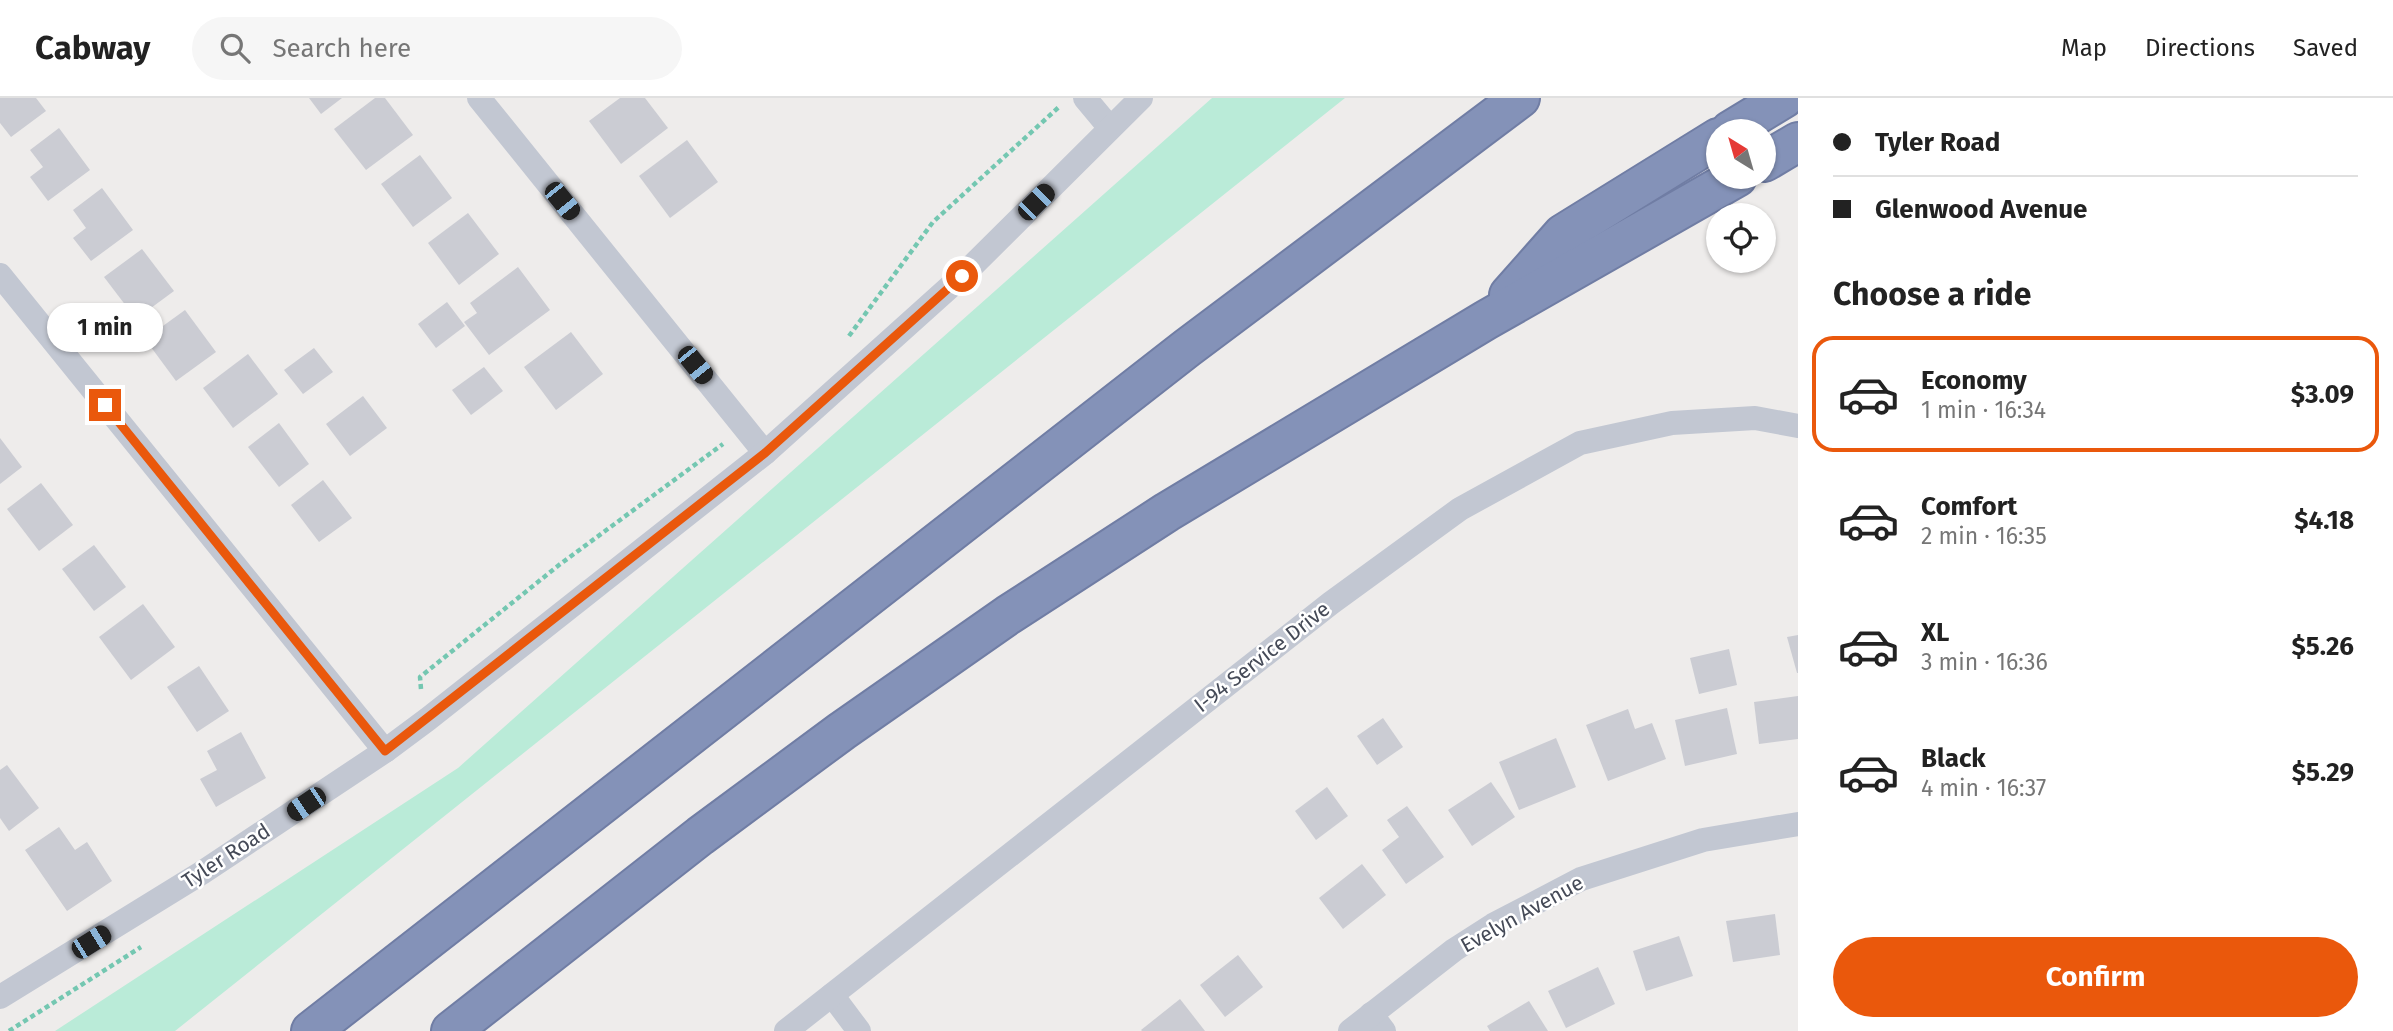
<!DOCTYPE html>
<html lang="en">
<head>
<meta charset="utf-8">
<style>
  body { margin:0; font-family:"Fira Sans",sans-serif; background:#f6f6f6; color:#222; height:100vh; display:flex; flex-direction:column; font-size:26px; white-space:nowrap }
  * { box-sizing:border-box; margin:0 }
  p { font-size:23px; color:#767676 }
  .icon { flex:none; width:38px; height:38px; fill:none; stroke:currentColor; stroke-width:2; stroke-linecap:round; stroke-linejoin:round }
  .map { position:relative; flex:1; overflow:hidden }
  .side { display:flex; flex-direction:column; background:#fff; width:595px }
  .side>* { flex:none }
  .guide { display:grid; align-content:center; height:154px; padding:0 35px; background:#fff }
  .needle { width:46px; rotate:323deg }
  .controls { position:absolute; left:1706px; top:21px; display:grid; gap:14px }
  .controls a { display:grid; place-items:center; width:70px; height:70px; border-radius:50%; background:#fff; box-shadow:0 2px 5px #0004; font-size:35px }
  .end { position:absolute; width:32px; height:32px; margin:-16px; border:9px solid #ea580c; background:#fff; box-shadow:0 0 0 4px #fff }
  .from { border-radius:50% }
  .bubble { position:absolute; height:49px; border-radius:24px; background:#fff; box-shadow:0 2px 5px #0004; font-size:23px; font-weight:700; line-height:49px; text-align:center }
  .car { position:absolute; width:21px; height:42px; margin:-21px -10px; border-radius:9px; box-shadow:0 0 5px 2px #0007; background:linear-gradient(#222 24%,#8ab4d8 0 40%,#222 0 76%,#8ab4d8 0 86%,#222 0) }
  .guide b { display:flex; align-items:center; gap:24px; height:66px; font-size:26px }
  .guide b+b { border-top:2px solid #e0e0e0 }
  .guide i { width:18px; height:18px; background:#222 }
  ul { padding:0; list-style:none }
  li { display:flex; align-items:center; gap:21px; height:116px; margin:0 14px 10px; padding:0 21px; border:4px solid transparent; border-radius:21px }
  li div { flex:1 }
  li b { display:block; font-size:26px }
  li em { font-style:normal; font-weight:700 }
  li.current { border-color:#ea580c }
  li>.icon { width:63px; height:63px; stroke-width:1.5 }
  h2 { padding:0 35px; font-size:32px; line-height:84px }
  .button { display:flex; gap:14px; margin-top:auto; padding:14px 35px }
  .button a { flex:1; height:80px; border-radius:42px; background:#ea580c; color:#fff; font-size:28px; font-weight:700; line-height:80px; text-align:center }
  header { display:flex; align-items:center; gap:42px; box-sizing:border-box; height:98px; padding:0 35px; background:#fff; border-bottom:2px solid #e0e0e0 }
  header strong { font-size:33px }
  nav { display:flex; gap:38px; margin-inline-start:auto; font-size:24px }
  .search { width:490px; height:63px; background:#f6f6f6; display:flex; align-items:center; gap:18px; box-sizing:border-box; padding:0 24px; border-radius:38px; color:#767676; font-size:26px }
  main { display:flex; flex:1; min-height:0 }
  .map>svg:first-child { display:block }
</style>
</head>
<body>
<header>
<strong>Cabway</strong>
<div class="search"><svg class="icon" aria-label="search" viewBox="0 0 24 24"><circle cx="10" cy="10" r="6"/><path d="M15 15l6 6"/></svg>Search here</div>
<nav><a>Map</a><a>Directions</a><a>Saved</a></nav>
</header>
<main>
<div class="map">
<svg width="1798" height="933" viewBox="0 0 1798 933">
  <rect width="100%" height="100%" fill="#eeeceb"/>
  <polygon fill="#baebd8" points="1212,0 1345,0 175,933 55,933 458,670"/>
  <g fill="#cbccd3">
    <polygon points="0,0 36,0 46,13 11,39 0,25"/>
    <polygon points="309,0 342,0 321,16"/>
    <polygon points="375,0 385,0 413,37 366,72 334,31"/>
    <polygon points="620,0 645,0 668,30 621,66 589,23"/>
    <polygon points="59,30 90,72 48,103 30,79 43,69 30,52"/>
    <polygon points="687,42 718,84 670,120 639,78"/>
    <polygon points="420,57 452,100 413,129 381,86"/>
    <polygon points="102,90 133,132 91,163 73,140 86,130 73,112"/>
    <polygon points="468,115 499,156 459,187 428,145"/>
    <polygon points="142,151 174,193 136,221 104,179"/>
    <polygon points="518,169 550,212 489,257 464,224 477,215 470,205"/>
    <polygon points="447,204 465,228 436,250 418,226"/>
    <polygon points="185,212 216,254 176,283 145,241"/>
    <polygon points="571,234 603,276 556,312 524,269"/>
    <polygon points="314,250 333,274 303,296 284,272"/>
    <polygon points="248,256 278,296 233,330 203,290"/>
    <polygon points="484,269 503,293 471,317 452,292"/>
    <polygon points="363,298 387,330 350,358 326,326"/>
    <polygon points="279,325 309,366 279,389 248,349"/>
    <polygon points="0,340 22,369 0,386"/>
    <polygon points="323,382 352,420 319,444 291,407"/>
    <polygon points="41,385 73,427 39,453 7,411"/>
    <polygon points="94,447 126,489 94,513 62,471"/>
    <polygon points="143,506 175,549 131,582 99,539"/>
    <polygon points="1798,537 1798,575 1797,575 1787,539"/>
    <polygon points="1729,551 1737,587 1699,596 1690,560"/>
    <polygon points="199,568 229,613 197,634 167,589"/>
    <polygon points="1798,598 1798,641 1759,646 1754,604"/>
    <polygon points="1727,610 1737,656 1685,668 1675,622"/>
    <polygon points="1628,611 1635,631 1652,625 1666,661 1608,683 1586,627"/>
    <polygon points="1383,620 1403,649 1377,667 1357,638"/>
    <polygon points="241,634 266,680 216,709 200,681 217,672 207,653"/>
    <polygon points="1556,640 1576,689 1519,712 1499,664"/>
    <polygon points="7,667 39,710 9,733 0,720 0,672"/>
    <polygon points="1491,684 1515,719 1472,748 1448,712"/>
    <polygon points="1327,689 1348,718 1316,742 1295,713"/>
    <polygon points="1407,708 1444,759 1406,786 1382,752 1399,739 1387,722"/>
    <polygon points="59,729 75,752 87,744 112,783 67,813 25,752"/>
    <polygon points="1362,766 1386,797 1343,831 1319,800"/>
    <polygon points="1775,816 1780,857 1733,864 1726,823"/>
    <polygon points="1679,838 1693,878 1646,893 1633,853"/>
    <polygon points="1238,857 1263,889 1225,919 1200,887"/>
    <polygon points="1598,869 1615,906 1566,930 1548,893"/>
    <polygon points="1180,901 1205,933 1142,933 1141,932"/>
    <polygon points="1529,903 1548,933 1490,933 1487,928"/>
  </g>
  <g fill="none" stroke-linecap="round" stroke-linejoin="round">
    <defs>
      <g id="motorway">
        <polyline points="1730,33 1784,0"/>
        <polyline points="1764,64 1798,44"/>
        <polyline points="1509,197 1563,136 1718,40"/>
        <polyline points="311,933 1187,250 1520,0"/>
        <polyline points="451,933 700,738 842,633 1008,517 1167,414 1486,222 1737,79"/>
      </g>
    </defs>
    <use href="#motorway" stroke="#707da4" stroke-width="42"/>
    <g stroke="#74c7b1" stroke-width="4.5" stroke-dasharray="5 3.5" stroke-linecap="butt">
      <polyline points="849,238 933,124 1060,8"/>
      <polyline points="421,591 420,579 559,467 723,346"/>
      <polyline points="9,933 141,849"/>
    </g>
    <g stroke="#c2c7d2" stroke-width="24">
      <polyline points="479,0 765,355"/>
      <polyline points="1085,0 1110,30"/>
      <polyline points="0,177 385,653"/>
      <polyline points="832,897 859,933"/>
      <polyline points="0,899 203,774 385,653 428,621 765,355 962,178 1141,0"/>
      <polyline points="1371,916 1384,933"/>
      <polyline points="786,933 1331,505 1460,411 1580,345 1672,325 1755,320 1798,328"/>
      <polyline points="1350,933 1454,852 1493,827 1581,781 1703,742 1798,726"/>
    </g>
    <use href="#motorway" stroke="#8492b8" stroke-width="38"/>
  </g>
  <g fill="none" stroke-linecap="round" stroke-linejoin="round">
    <polyline stroke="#ea580c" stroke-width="9" points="105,307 385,653 765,355 962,178"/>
  </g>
  <g text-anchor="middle" stroke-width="5" stroke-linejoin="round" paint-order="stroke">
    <g font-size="21" fill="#454a57" stroke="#fff">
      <text transform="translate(1262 559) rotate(-38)" y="7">I-94 Service Drive</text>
      <text transform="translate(226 758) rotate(-33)" y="7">Tyler Road</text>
      <text transform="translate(1522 816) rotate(-29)" y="7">Evelyn Avenue</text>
    </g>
  </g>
</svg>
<div class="controls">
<a><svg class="needle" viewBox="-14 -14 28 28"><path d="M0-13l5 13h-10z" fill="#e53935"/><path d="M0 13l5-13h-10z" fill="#767676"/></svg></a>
<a><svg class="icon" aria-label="locate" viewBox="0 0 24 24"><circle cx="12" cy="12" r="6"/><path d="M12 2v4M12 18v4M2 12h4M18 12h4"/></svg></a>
</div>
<i class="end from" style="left:962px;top:178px"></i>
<i class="end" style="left:105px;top:307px"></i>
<div class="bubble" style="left:47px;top:205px;width:116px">1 min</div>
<i class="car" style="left:562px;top:103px;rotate:141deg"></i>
<i class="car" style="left:1036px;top:104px;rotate:45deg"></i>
<i class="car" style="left:695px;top:267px;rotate:141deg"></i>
<i class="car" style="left:306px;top:706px;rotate:236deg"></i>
<i class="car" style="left:91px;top:844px;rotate:58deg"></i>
</div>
<section class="side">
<div class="guide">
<b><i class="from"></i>Tyler Road</b>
<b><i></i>Glenwood Avenue</b>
</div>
<h2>Choose a ride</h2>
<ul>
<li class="current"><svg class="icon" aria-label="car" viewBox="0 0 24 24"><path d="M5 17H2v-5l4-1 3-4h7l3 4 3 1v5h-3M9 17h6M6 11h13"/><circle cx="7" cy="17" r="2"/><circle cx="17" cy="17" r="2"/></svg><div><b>Economy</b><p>1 min · 16:34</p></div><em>$3.09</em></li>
<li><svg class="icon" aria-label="car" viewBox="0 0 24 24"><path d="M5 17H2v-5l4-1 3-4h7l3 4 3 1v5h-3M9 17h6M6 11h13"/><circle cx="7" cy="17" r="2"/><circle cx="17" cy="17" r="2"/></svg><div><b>Comfort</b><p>2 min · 16:35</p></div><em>$4.18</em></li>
<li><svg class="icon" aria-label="car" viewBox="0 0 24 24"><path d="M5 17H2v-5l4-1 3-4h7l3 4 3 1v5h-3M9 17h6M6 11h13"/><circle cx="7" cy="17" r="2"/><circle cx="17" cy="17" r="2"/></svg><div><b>XL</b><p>3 min · 16:36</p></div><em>$5.26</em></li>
<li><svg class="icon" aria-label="car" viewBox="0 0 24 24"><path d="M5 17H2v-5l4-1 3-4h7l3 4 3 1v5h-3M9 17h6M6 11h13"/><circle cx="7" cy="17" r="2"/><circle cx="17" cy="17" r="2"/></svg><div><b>Black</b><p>4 min · 16:37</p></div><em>$5.29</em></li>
</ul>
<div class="button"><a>Confirm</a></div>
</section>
</main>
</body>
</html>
